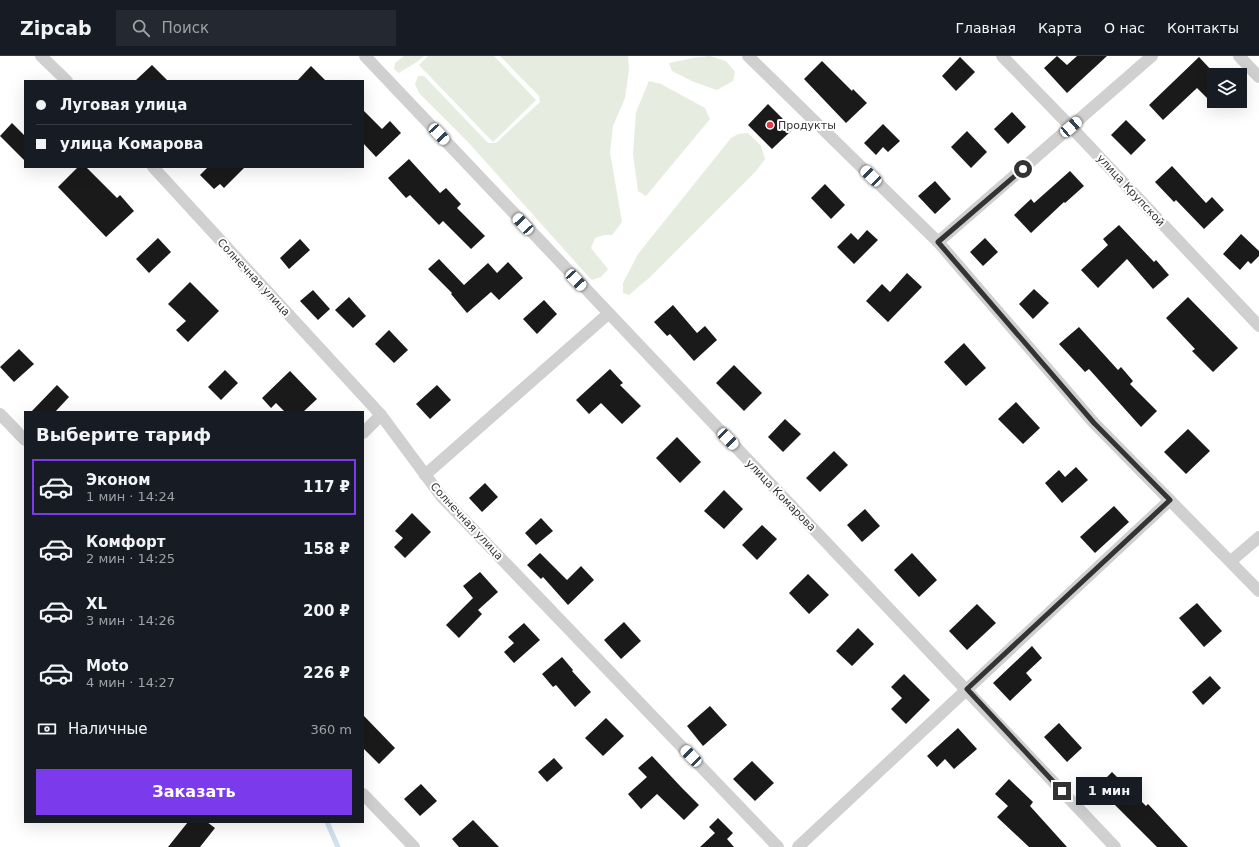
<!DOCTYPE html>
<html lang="ru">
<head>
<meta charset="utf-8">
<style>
  body { margin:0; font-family:"DejaVu Sans",sans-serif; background:#242831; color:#f1f3f6; height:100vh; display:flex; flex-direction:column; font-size:15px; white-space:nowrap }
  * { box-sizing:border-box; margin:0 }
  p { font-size:13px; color:#9ea1a6 }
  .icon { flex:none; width:22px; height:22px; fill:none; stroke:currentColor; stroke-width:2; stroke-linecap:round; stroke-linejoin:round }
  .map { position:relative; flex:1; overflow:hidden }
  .details { position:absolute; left:24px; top:355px; width:340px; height:412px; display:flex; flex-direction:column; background:#171b24; border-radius:0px; box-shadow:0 4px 16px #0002 }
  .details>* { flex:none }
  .top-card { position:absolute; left:24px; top:24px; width:340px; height:88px; border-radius:0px; box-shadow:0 4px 16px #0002; display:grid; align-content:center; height:88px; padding:0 12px; background:#171b24 }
  .fabs { position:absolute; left:1207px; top:12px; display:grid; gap:8px }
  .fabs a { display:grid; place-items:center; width:40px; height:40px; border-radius:0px; background:#171b24; box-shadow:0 4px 16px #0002; font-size:20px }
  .end { position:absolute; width:18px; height:18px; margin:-9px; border:5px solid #333; background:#fff; box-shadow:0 0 0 2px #fff }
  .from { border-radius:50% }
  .bubble { position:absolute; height:28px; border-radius:0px; background:#171b24; box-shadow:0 4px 16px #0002; font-size:13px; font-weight:700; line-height:28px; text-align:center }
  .car { position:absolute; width:12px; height:24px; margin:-12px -6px; border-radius:5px; box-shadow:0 0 3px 1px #0007; background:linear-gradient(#fff 24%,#345 0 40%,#fff 0 76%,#345 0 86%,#fff 0) }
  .top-card b { display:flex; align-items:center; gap:14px; height:38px; font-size:15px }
  .top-card b+b { border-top:1px solid #363941 }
  .top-card i { width:10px; height:10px; background:#f1f3f6 }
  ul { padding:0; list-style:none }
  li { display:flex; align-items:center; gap:12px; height:56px; margin:0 8px 6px; padding:0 4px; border:2px solid transparent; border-radius:0px }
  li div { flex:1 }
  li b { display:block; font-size:15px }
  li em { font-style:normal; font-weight:700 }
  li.current { border-color:#7c3aed }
  li>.icon { width:36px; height:36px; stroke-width:1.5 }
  h2 { padding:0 12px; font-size:18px; line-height:48px }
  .pay { display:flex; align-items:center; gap:10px; height:44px; padding:0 12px; font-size:15px }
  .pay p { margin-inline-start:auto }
  .primary-button { display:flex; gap:8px; margin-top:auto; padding:8px 12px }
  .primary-button a { flex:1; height:46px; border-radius:0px; background:#7c3aed; color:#fff; font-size:16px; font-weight:700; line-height:46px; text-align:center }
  header { display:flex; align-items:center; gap:24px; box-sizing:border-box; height:56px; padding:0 20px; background:#171b24; border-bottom:1px solid #363941 }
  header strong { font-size:19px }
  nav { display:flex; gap:22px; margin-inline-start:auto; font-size:14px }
  .search { width:280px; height:36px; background:#242831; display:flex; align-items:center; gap:10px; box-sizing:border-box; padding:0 14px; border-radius:0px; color:#9ea1a6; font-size:15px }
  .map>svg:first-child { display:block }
</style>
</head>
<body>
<header>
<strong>Zipcab</strong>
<div class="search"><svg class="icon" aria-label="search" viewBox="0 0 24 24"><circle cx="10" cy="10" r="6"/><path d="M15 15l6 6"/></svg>Поиск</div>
<nav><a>Главная</a><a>Карта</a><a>О нас</a><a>Контакты</a></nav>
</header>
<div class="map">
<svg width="1259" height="791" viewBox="0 0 1259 791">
  <rect width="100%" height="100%" fill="#fff"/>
  <g fill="#e6ecdf">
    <path d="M404,0H424C415,9 408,10 399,17L394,13L395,7Z"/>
    <polygon points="428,0 494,0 536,44 493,86 419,9"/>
    <polygon points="500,0 628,0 629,14 625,42 613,70 610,96 622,166 612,179 604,179 595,182 591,192 608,213 601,221 592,224 586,218 468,86 419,37 415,28 418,20 424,20 488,87 496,87 540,46 539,40"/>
    <polygon points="710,0 726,5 735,16 733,25 717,34 694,26 672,15 669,7 693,2"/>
    <polygon points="649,25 661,28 705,52 710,63 646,140 638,135 633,98 636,56"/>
    <polygon points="748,77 761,90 765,103 756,115 649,222 629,239 623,237 623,227 638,198 731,82 738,78"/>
  </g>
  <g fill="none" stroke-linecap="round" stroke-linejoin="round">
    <polyline stroke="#cfe2ee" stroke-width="5" points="327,766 338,791"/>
  </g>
  <g fill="#1a1a1a">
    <polygon points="1057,0 1067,9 1077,0 1107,0 1067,37 1044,12"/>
    <polygon points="960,1 975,16 956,35 942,20"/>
    <polygon points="1199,1 1214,17 1214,49 1197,32 1163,64 1149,49"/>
    <polygon points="822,5 852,35 853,33 867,47 846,67 804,23"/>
    <polygon points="152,9 168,25 135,25"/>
    <polygon points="311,10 326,25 297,25"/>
    <polygon points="768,48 793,73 772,93 748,69"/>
    <polygon points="363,54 382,73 390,65 401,77 376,101 363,87"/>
    <polygon points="1012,56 1026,71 1008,88 994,73"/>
    <polygon points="1126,64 1146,84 1131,99 1111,79"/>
    <polygon points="12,67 25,80 25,105 0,80"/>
    <polygon points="883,68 900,85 888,96 883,91 876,99 864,87"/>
    <polygon points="967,75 987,96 971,112 951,91"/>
    <polygon points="409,103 440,137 446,132 461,148 457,152 485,180 471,193 443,165 439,169 410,139 406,142 388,122"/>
    <polygon points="1172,110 1206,147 1212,141 1224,154 1204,173 1176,144 1174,146 1155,126"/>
    <polygon points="78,111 86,111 117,142 120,139 134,155 106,181 58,131"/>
    <polygon points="208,111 245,111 224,132 220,128 214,133 200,119"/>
    <polygon points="1070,115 1084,130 1065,147 1064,146 1031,177 1014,159 1031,143 1034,147"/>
    <polygon points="935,125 951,143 935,158 918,140"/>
    <polygon points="825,128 845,149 831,163 811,142"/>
    <polygon points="1119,169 1154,206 1156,204 1169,219 1153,233 1127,203 1098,232 1081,214 1108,189 1103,183"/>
    <polygon points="867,174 878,184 854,208 837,191 851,177 858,184"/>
    <polygon points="1241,178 1259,195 1259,200 1251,208 1248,205 1240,214 1223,198"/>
    <polygon points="158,182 171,196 149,217 136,203"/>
    <polygon points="985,182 998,196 983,210 970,196"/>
    <polygon points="300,183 310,194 289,213 280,202"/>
    <polygon points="439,203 464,229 488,207 497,217 508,206 523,222 499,244 491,236 467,257 451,238 452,237 428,213"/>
    <polygon points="907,217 922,231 888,266 866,245 882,228 890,236"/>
    <polygon points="190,226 219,255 188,286 176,274 186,265 168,248"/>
    <polygon points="1034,233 1049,247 1033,263 1019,248"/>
    <polygon points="313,234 330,253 318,264 300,245"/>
    <polygon points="349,241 366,260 353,272 335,254"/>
    <polygon points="1188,241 1238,292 1213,316 1192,295 1195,293 1166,262"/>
    <polygon points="544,244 557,258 537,278 523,263"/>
    <polygon points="673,249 697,277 705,270 717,284 694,305 670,278 667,280 654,266"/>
    <polygon points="1079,271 1118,314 1121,311 1133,325 1130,328 1157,355 1141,371 1089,313 1085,316 1059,288"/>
    <polygon points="389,274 408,294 394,307 375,288"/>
    <polygon points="964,287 986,312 966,330 944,306"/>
    <polygon points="19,293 34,308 14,326 0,311"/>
    <polygon points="734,309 762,337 744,355 716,327"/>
    <polygon points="610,313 623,327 620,329 641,350 622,368 601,347 589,358 576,344"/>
    <polygon points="225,314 238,327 221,344 208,331"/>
    <polygon points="290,315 317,343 303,356 285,356 276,347 271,352 262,342"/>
    <polygon points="57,329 69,341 55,356 31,356"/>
    <polygon points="437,329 451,344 430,363 416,348"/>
    <polygon points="1016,346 1040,372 1023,388 998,363"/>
    <polygon points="785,363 801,378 783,396 768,381"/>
    <polygon points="1188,373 1210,395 1186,418 1164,396"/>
    <polygon points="677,381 701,406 680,427 656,402"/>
    <polygon points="834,395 848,409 820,436 806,422"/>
    <polygon points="1076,411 1088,424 1062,447 1045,427 1059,414 1065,421"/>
    <polygon points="485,427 498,441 482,456 469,442"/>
    <polygon points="724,434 743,453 724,473 704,455"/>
    <polygon points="1114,450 1129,466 1095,497 1080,481"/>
    <polygon points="865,453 880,470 862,486 847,469"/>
    <polygon points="412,457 431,476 405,502 394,491 403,482 395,475"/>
    <polygon points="541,462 553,475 536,489 525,477"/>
    <polygon points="762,469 777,483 757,504 742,489"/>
    <polygon points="540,497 567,524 581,510 594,524 568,549 543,521 541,523 527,509"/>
    <polygon points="912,497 937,524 919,541 894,514"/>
    <polygon points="480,516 498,536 478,554 482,558 459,582 446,569 473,542 463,530"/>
    <polygon points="808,518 829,539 809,558 789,537"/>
    <polygon points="1197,547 1222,575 1204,591 1179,562"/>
    <polygon points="977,548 996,567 967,594 949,575"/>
    <polygon points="624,566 641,585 621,603 604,584"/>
    <polygon points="524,567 540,584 514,607 504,596 514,587 508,581"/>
    <polygon points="858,572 874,588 852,610 836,595"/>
    <polygon points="1032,590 1042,602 1026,617 1032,624 1010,645 993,627"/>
    <polygon points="562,601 573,614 572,615 591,636 575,651 556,629 553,631 542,618"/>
    <polygon points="904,618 930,644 906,668 891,653 902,642 891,631"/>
    <polygon points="1210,620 1221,632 1203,649 1192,636"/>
    <polygon points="710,650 727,669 703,690 687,670"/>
    <polygon points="363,659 395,692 379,708 363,692"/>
    <polygon points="606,662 624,680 603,700 585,682"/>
    <polygon points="1059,667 1082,692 1067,706 1044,681"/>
    <polygon points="958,672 977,693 954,713 945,703 937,711 927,700"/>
    <polygon points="652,700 682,732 699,749 684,764 657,738 641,753 628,738 647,721 638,712"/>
    <polygon points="554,702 563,712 547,726 538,716"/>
    <polygon points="752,705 774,727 755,745 733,723"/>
    <polygon points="1112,716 1146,750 1148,748 1188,791 1157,791 1097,731"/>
    <polygon points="1009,723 1033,746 1030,750 1067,791 1029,791 997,761 1008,750 995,738"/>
    <polygon points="421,728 437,745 420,760 404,743"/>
    <polygon points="718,762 733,777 727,783 734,791 700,791 715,777 709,771"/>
    <polygon points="473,764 499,791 459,791 452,783"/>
    <polygon points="188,766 207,766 215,772 200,791 168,791"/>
  </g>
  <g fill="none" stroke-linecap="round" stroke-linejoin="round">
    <g stroke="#d0d0d0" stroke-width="12">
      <polyline points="41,0 67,25"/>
      <path d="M365,0C614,264 866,526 1115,791"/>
      <polyline points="748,0 938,186 1094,367 1259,535"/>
      <polyline points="1002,0 1071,71 1259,270"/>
      <polyline points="1239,0 1259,21"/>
      <polyline points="153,111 381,359 441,440 778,791"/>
      <polyline points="938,186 1152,0"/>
      <polyline points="0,358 25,384"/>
      <polyline points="363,377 381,359"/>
      <polyline points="425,419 608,258"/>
      <polyline points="1231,505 1259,481"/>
      <polyline points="363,738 414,791"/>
      <polyline points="798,791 1170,444"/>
    </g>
  </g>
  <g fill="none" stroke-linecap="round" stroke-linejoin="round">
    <polyline stroke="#333" stroke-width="5" points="1023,113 938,186 1094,367 1170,444 967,633 1062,735"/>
  </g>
  <circle fill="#e63946" stroke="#fff" stroke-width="1.5" cx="770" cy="69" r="4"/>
  <g text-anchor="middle" stroke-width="4" stroke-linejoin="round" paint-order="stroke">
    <g font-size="11" fill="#333" stroke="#fff" text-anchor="start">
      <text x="778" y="73">Продукты</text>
    </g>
    <g font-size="11" fill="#333" stroke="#fff">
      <text transform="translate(1131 134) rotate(47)" y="4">улица Крупской</text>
      <text transform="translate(254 221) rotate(47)" y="4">Солнечная улица</text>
      <text transform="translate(781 439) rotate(46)" y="4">улица Комарова</text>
      <text transform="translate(467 465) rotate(47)" y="4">Солнечная улица</text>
    </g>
  </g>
</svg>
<div class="fabs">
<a><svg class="icon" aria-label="layers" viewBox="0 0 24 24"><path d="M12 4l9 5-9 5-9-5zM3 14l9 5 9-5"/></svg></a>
</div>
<i class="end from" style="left:1023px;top:113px"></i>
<i class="end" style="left:1062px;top:735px"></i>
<div class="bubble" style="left:1076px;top:721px;width:66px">1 мин</div>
<i class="car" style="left:1071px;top:71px;rotate:49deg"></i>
<i class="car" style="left:439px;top:78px;rotate:137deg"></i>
<i class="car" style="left:871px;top:120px;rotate:314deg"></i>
<i class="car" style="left:523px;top:168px;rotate:317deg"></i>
<i class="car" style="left:576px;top:224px;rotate:137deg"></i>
<i class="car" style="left:728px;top:383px;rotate:136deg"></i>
<i class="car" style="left:691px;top:700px;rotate:316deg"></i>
<div class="top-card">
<b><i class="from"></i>Луговая улица</b>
<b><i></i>улица Комарова</b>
</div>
<section class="details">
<h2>Выберите тариф</h2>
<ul>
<li class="current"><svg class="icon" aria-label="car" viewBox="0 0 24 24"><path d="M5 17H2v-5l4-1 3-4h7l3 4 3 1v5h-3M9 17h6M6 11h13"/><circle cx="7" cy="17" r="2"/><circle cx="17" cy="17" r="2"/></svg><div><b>Эконом</b><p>1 мин · 14:24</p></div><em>117 ₽</em></li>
<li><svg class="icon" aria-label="car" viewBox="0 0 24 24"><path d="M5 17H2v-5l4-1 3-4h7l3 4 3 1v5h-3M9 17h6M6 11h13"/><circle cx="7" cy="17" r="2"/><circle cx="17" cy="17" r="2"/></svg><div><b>Комфорт</b><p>2 мин · 14:25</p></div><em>158 ₽</em></li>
<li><svg class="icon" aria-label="car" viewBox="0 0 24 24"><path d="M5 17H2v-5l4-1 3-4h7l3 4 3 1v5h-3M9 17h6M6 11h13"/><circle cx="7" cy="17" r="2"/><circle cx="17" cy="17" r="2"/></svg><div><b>XL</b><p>3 мин · 14:26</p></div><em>200 ₽</em></li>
<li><svg class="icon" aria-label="car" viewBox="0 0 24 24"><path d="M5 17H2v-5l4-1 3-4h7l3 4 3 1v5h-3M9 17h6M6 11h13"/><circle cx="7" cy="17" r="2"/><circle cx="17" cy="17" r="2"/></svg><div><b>Moto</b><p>4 мин · 14:27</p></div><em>226 ₽</em></li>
</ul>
<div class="pay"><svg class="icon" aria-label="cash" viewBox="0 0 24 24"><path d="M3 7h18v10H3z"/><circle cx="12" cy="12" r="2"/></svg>Наличные<p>360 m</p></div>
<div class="primary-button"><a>Заказать</a></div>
</section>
</div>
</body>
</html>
